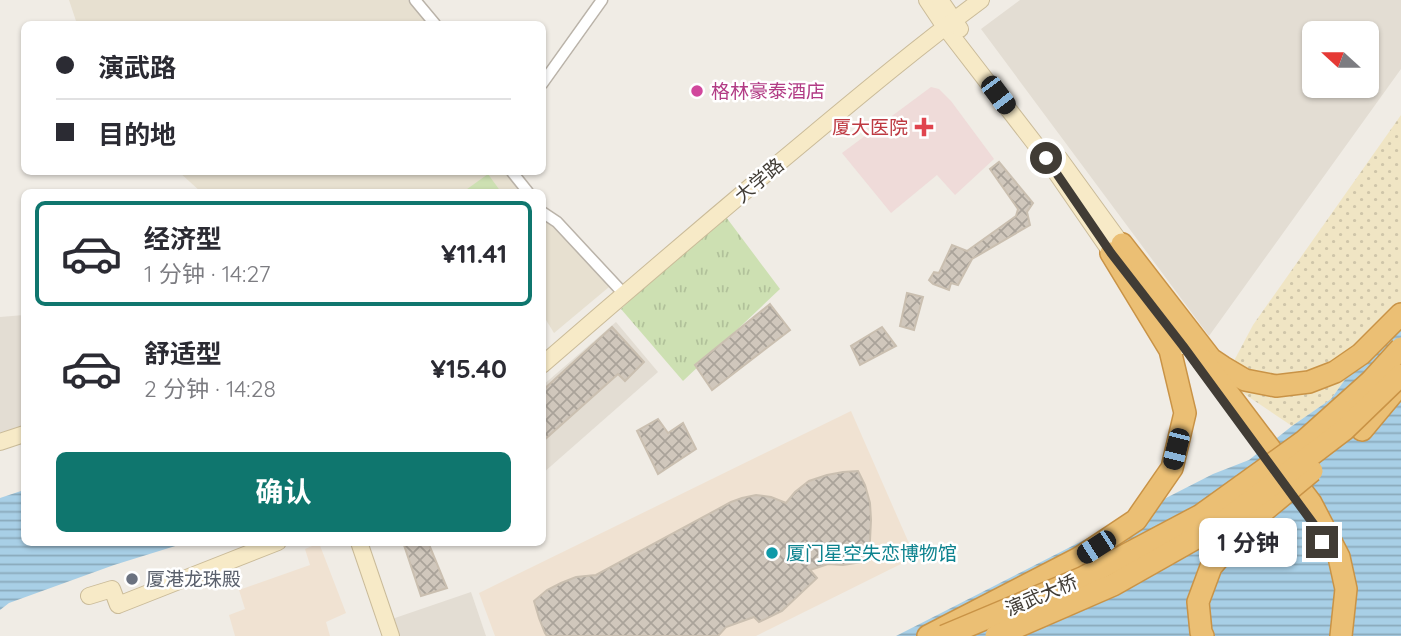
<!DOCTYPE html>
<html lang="zh">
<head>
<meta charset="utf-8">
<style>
  body { margin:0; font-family:Quicksand,"Noto Sans SC",sans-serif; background:#f7f7f7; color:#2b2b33; height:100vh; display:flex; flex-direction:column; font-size:26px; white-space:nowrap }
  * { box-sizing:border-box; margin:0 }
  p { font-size:23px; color:#7c7c81 }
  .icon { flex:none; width:38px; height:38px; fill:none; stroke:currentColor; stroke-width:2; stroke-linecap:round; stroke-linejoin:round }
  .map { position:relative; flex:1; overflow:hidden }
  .details { position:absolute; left:21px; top:189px; width:525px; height:357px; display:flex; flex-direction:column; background:#fff; border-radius:10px; box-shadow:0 2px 5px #0004 }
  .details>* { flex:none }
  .hud { position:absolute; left:21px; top:21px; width:525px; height:154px; border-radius:10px; box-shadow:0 2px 5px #0004; display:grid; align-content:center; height:154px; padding:0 35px; background:#fff }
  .needle { width:46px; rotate:291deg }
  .buttons { position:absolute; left:1302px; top:21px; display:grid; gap:14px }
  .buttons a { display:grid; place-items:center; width:77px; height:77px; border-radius:10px; background:#fff; box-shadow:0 2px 5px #0004; font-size:35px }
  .end { position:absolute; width:32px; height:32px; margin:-16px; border:9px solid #413c35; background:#fff; box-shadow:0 0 0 4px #fff }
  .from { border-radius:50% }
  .bubble { position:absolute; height:49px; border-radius:10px; background:#fff; box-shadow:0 2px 5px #0004; font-size:23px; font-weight:700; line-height:49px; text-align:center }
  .car { position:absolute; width:21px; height:42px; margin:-21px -10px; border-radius:9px; box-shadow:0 0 5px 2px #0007; background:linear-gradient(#222 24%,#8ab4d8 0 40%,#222 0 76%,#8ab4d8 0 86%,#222 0) }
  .hud b { display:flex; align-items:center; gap:24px; height:66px; font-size:26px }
  .hud b+b { border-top:2px solid #e1e1e2 }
  .hud i { width:18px; height:18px; background:#2b2b33 }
  ul { padding:12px 0 0; list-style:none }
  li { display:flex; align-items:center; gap:21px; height:105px; margin:0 14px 10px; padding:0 21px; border:4px solid transparent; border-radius:10px }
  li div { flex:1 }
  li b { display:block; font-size:26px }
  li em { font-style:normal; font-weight:700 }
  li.selected { border-color:#0f766e }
  li>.icon { width:63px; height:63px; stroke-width:1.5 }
  .button { display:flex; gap:14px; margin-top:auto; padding:14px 35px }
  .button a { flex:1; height:80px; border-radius:10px; background:#0f766e; color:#fff; font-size:28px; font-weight:700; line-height:80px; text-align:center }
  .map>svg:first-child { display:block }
</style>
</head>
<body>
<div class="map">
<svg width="1401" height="636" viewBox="0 0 1401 636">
  <defs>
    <pattern id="grass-tufts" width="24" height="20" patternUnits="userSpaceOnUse" patternTransform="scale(1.75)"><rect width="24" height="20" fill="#cde0b2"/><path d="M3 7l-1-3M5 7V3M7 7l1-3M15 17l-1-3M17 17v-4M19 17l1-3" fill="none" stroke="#b1c19a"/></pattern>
    <pattern id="sand-dots" width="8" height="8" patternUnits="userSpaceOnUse" patternTransform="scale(1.75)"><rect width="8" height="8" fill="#f0e5c4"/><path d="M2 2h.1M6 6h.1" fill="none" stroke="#cfc5a9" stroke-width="1.8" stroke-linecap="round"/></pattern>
    <pattern id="water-rules" width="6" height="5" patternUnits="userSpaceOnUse" patternTransform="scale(1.75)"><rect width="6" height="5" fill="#a8cfe6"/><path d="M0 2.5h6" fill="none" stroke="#8aa9bb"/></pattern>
    <pattern id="building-cross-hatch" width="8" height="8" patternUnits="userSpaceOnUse" patternTransform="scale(1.75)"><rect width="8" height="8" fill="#d0c7bc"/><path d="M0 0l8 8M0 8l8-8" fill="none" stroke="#aaa39a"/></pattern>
  </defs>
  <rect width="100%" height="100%" fill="#f0ece5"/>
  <g fill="#e3ddd3" fill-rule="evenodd">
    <path d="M1020,0H1401V69L1209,336L981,29ZM1367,33V86H1314V33Z"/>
    <polygon points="24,315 24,428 0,437 0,317"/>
    <polygon points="616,322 658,372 543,473 542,386"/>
    <polygon points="471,592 486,636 398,636 392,619"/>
  </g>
  <g fill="#f0e2d2">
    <polygon points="851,411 915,557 756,636 495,636 479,593"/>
    <polygon points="319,543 346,613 326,622 330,636 235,636 229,615 245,609 239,590 310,565 305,549"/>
  </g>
  <g fill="#e7e0d0">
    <polygon points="69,0 408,0 429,24 77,24"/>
    <polygon points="179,172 509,172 525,192 201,192"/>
    <polygon points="543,215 555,227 609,287 554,333 543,315"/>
  </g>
  <polygon fill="#efdbd9" points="931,87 939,89 951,101 994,159 955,195 937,175 891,213 842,153"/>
  <polygon fill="url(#grass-tufts)" points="723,213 780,289 683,381 621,309"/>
  <polygon fill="url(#sand-dots)" points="1401,115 1401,302 1331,399 1292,426 1228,383 1235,359 1253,325"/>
  <polygon fill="#cde0b2" points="488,174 501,192 463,192"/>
  <g fill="url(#water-rules)">
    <polygon points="1401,302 1401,636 896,636 1213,474 1249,460 1292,426 1331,399"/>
    <polygon points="24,490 24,542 185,543 114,565 9,603 0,610 0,498"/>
  </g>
  <g fill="url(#building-cross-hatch)" stroke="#cabfb0" stroke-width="2">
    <polygon points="999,162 1033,203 1027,212 1030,225 972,259 958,285 951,283 949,290 933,284 929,280 934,272 939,273 952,245 967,251 1016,216 1018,209 990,169"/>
    <polygon points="907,293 923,297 914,330 900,326"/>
    <polygon points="770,304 790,330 712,390 695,365"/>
    <polygon points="612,327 644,362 625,381 618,374 542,442 542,391"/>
    <polygon points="882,327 896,346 860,365 851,346"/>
    <polygon points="658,419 668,433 683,423 696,449 658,474 637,431"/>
    <polygon points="858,471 865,485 870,503 871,520 869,561 843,565 828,564 810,570 817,578 782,611 759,622 754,617 726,627 718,636 547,636 545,633 539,618 534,601 547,590 561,583 576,577 596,575 731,502 742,498 756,495 771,497 786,503 795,492 809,481 827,475 843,472"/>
    <polygon points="403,542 428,542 447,588 421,596"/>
  </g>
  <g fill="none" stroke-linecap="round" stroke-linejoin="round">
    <defs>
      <g id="street">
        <polyline points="415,0 435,24"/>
        <polyline points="542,84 602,0"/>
        <polyline points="512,172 528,192"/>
        <polyline points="542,212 557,222 624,294"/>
      </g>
      <g id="secondary">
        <polyline points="927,0 945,27 1046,158 1117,261"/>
        <polyline points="940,0 960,29"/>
        <polyline points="1059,158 1128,253"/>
        <polyline points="1155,309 1183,346"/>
        <path d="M542,365C617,300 693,235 769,171C839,113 908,54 981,0"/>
        <polyline points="0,442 24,434"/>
        <polyline points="359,542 391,636"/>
        <polyline points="89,596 112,589 118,605 278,542"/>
      </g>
      <g id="highway">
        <polyline points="1122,244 1211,359 1223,367 1245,380 1276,386 1309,382 1335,372 1361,354 1401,314"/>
        <polyline points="1203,360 1311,503 1339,557 1346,589 1341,636"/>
        <polyline points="1362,430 1392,394"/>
        <polyline points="928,636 1079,558 1136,520 1172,468 1185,413 1170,350 1111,253"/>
        <polyline points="1203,636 1201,632 1198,602 1211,567 1248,524"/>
      </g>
    </defs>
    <use href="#street" stroke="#bab3a9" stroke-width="13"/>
    <use href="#secondary" stroke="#cabb99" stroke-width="18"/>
    <use href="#highway" stroke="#c99346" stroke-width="24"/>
    <use href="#street" stroke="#fff" stroke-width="10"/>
    <use href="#secondary" stroke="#f7eac7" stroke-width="16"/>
    <use href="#highway" stroke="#ebbf74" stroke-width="21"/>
    <defs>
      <g id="highway-bridge">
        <polyline points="1248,524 1312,471"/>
        <polyline points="944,636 1082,578 1201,515 1304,441 1371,381 1401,348"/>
        <polyline points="996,636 1113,585 1219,525 1344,430 1401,375"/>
      </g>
    </defs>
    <use href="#highway-bridge" stroke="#c99346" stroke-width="24" stroke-linecap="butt"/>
    <use href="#highway-bridge" stroke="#ebbf74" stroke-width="21"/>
  </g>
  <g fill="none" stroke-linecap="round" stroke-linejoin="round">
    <polyline stroke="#413c35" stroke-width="9" points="1046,158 1111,253 1183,346 1315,526 1322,542"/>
  </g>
  <circle fill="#d1479c" stroke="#fff" stroke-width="2.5" cx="697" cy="91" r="7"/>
  <path fill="#e0444e" stroke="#fff" stroke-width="2.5" d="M920.5 116.5h7v7h7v7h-7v7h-7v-7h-7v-7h7z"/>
  <circle fill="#0f9aa8" stroke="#fff" stroke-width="2.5" cx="772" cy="553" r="7"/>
  <circle fill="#6b7280" stroke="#fff" stroke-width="2.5" cx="132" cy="579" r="7"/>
  <g text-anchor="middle" stroke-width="5" stroke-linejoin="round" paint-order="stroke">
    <g font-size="19" fill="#b23c85" stroke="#fff" text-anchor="start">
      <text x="711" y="98">格林豪泰酒店</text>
    </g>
    <g font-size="19" fill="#be3a42" stroke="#fff" text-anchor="end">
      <text x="908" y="134">厦大医院</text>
    </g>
    <g font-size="19" fill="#413c35" stroke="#fff">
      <text transform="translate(759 180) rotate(-40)" y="7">大学路</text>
      <text transform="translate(1041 595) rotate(-23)" y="7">演武大桥</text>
    </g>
    <g font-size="19" fill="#0d838f" stroke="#fff" text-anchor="start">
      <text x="786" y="560">厦门星空失恋博物馆</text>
    </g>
    <g font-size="19" fill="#5b616d" stroke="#fff" text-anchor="start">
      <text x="146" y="586">厦港龙珠殿</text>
    </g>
  </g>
</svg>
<div class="buttons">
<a><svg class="needle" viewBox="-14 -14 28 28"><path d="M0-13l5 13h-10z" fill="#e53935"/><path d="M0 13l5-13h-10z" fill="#7c7c81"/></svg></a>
</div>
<i class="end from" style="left:1046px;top:158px"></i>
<i class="end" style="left:1322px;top:542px"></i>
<div class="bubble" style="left:1199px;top:518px;width:98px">1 分钟</div>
<i class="car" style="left:998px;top:95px;rotate:143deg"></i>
<i class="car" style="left:1176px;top:449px;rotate:194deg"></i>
<i class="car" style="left:1096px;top:547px;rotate:237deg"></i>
<div class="hud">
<b><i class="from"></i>演武路</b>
<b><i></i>目的地</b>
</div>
<section class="details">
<ul>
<li class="selected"><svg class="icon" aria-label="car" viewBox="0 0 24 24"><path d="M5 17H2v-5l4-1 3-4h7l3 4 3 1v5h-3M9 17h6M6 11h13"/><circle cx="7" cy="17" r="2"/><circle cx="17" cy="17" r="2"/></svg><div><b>经济型</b><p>1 分钟 · 14:27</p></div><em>¥11.41</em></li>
<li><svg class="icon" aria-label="car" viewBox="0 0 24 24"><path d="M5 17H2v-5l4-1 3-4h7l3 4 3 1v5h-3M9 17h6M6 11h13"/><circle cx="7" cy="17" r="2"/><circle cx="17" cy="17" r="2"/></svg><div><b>舒适型</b><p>2 分钟 · 14:28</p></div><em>¥15.40</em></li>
</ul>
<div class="button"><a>确认</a></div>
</section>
</div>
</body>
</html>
